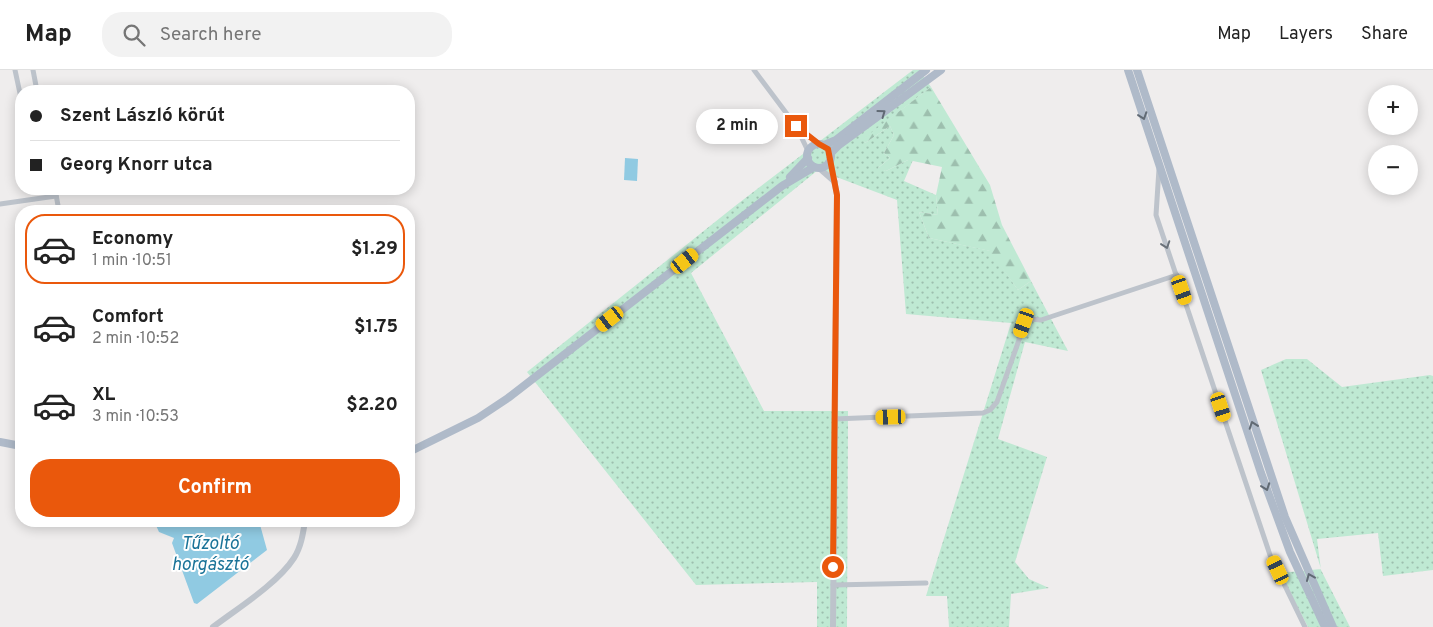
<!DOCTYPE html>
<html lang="en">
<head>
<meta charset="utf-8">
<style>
  body { margin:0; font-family:Overpass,sans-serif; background:#f2f2f2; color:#222; height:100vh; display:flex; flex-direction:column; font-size:19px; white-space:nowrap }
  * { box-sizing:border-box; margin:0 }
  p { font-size:16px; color:#767676 }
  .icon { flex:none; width:28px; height:28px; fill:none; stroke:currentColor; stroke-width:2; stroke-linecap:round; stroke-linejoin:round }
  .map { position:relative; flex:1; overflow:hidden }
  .side { position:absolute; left:15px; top:135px; width:400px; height:322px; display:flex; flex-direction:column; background:#fff; border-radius:20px; box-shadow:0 2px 12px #0003 }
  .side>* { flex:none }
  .guide { position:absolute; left:15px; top:15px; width:400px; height:110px; border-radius:20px; box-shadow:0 2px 12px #0003; display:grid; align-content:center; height:110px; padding:0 15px; background:#fff }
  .tools { position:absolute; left:1368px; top:15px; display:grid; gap:10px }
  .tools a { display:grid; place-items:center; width:50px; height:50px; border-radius:50%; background:#fff; box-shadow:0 2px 12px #0003; font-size:25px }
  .end { position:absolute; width:22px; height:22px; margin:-11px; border:6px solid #ea580c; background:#fff; box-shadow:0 0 0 2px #fff }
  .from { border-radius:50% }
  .bubble { position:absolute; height:35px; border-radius:18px; background:#fff; box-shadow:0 2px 12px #0003; font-size:16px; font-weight:700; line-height:35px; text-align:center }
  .car { position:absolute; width:15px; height:30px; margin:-15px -8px; border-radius:6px; box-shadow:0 0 4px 1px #0007; background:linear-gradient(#f5c518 24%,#345 0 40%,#f5c518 0 76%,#345 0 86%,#f5c518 0) }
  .guide b { display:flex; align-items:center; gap:18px; height:48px; font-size:19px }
  .guide b+b { border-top:1px solid #e0e0e0 }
  .guide i { width:12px; height:12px; background:#222 }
  ul { padding:9px 0 0; list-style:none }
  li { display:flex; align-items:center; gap:15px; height:70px; margin:0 10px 8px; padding:0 5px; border:2px solid transparent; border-radius:20px }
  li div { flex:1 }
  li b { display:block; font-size:19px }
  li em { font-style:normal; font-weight:700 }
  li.on { border-color:#ea580c }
  li>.icon { width:45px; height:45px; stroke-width:1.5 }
  .button { display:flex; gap:10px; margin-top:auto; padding:10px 15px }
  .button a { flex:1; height:58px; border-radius:20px; background:#ea580c; color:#fff; font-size:20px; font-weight:700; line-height:58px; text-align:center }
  header { display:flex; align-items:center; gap:30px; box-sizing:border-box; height:70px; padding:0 25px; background:#fff; border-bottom:1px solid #e0e0e0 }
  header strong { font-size:24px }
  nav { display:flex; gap:28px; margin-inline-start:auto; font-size:18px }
  .search { width:350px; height:45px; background:#f2f2f2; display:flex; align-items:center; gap:12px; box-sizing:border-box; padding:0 18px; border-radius:20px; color:#767676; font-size:19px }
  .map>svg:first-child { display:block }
</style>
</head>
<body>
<header>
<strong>Map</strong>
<div class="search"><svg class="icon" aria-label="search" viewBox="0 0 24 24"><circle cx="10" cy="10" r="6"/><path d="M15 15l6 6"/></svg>Search here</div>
<nav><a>Map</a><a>Layers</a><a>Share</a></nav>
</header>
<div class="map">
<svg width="1433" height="557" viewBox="0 0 1433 557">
  <defs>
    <pattern id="grass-dots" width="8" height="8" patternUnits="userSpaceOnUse" patternTransform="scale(1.25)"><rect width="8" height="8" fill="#bfe9d3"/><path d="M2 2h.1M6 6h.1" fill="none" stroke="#9dbfae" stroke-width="1.8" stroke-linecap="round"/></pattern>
    <pattern id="forest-firs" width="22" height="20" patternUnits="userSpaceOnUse" patternTransform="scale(1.25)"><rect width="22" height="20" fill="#bfe9d3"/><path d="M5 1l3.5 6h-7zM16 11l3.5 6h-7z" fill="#9dbfae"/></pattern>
  </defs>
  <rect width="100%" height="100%" fill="#efeded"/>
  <g fill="url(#grass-dots)">
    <polygon points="913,0 919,0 931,17 864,69 865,73 890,56 894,65 884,83 890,88 878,98 886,101 908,90 913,90 904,111 936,125 938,145 919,142 929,168 991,181 1018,220 1031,211 1068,281 1025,272 998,369 1047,387 1015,492 1029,509 1049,518 1011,524 1009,557 949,557 947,526 926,526 1011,253 906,244 897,130 818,100 691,203 764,341 848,341 847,557 817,557 817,512 696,515 527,302 735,136"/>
    <polygon points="1286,289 1307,289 1342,317 1430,305 1433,306 1433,500 1383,506 1378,463 1317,469 1321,500 1350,557 1308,557 1280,503 1321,499 1261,300"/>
  </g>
  <polygon fill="url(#forest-firs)" points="931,17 990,115 1002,155 1031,211 1018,220 990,181 929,168 919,142 938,145 936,125 942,97 908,90 886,101 877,99 890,88 884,83 894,65 890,56 865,73 863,69"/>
  <g fill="#90cae2">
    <polygon points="625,88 638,89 637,111 624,110"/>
    <polygon points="154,451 259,451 267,480 197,534 194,533 172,473 174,468 159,462"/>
  </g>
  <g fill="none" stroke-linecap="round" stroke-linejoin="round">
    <g stroke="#bdc3cb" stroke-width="5">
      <polyline points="15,0 21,28"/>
      <polyline points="33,0 37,21"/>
      <polyline points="754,0 796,56 808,81"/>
      <polyline points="798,57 819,74"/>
      <polyline points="1159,99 1156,145 1270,485 1305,557"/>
      <polyline points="39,119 39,121"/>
      <polyline points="55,119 59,141"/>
      <polyline points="0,134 56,126"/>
      <polyline points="834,349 983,343 990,340 997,332 1025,253 1030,249 1041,250 1177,205"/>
      <polyline points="833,515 926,513"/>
    </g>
    <g stroke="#bdc3cb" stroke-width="6">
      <polyline points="830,90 837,125 833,557"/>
      <polyline points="819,98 835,112"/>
      <path d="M213,557C238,538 277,514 294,488C301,477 303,464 305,451"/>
    </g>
    <g stroke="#afbac9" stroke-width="8">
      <polyline points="1128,0 1261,403 1290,482 1325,557"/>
      <polyline points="1137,0 1285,447 1333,557"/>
      <circle cx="819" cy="86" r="12"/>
      <polyline points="824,75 836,70 926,0"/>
      <polyline points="830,84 839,75 941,0"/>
      <polyline points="790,107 808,88"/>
      <polyline points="0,372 21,376"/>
      <polyline points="409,382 478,348 508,328 782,116 814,97"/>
    </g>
  </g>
  <defs><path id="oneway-chevron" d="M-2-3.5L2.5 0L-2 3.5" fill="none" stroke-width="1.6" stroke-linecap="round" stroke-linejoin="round" transform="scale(1.25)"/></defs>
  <g stroke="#616a74">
    <use href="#oneway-chevron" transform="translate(882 43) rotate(-36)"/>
    <use href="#oneway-chevron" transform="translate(1143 46) rotate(71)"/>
    <use href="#oneway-chevron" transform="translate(1253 355) rotate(-109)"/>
    <use href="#oneway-chevron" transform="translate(1266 417) rotate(70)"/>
    <use href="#oneway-chevron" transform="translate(1310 507) rotate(-113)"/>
  </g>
  <use stroke="#6a727a" href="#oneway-chevron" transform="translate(1166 175) rotate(71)"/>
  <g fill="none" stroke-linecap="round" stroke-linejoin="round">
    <polyline stroke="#ea580c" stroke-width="6" points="796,56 819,74 828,79 837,125 833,497"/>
  </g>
  <g text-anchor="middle" stroke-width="4" stroke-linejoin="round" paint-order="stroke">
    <g font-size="18" font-style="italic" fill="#1a7398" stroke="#fff">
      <text x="210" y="479">Tűzoltó<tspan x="210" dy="21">horgásztó</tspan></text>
    </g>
  </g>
</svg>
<div class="tools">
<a>+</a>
<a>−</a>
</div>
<i class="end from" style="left:833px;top:497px"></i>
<i class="end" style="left:796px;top:56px"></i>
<div class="bubble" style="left:696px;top:39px;width:82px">2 min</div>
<i class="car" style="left:685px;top:191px;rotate:52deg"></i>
<i class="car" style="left:1182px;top:220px;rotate:161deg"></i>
<i class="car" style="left:610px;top:249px;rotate:232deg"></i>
<i class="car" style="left:1024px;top:253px;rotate:199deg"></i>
<i class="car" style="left:1221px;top:337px;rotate:162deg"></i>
<i class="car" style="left:891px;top:347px;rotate:268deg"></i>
<i class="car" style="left:1278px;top:500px;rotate:335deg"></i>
<div class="guide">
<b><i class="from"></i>Szent László körút</b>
<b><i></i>Georg Knorr utca</b>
</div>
<section class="side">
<ul>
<li class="on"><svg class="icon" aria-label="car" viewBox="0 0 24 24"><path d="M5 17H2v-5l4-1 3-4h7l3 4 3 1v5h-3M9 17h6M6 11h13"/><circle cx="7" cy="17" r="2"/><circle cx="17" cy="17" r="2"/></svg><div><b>Economy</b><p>1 min · 10:51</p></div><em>$1.29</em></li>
<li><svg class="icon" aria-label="car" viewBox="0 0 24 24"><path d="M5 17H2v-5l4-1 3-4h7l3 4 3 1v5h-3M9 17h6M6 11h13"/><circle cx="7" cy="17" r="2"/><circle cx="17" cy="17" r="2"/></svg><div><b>Comfort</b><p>2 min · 10:52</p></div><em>$1.75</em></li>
<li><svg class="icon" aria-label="car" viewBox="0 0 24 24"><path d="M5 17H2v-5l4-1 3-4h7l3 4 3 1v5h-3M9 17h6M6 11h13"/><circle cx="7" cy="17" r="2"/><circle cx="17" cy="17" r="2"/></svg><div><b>XL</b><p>3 min · 10:53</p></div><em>$2.20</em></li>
</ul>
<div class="button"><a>Confirm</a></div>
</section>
</div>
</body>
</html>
